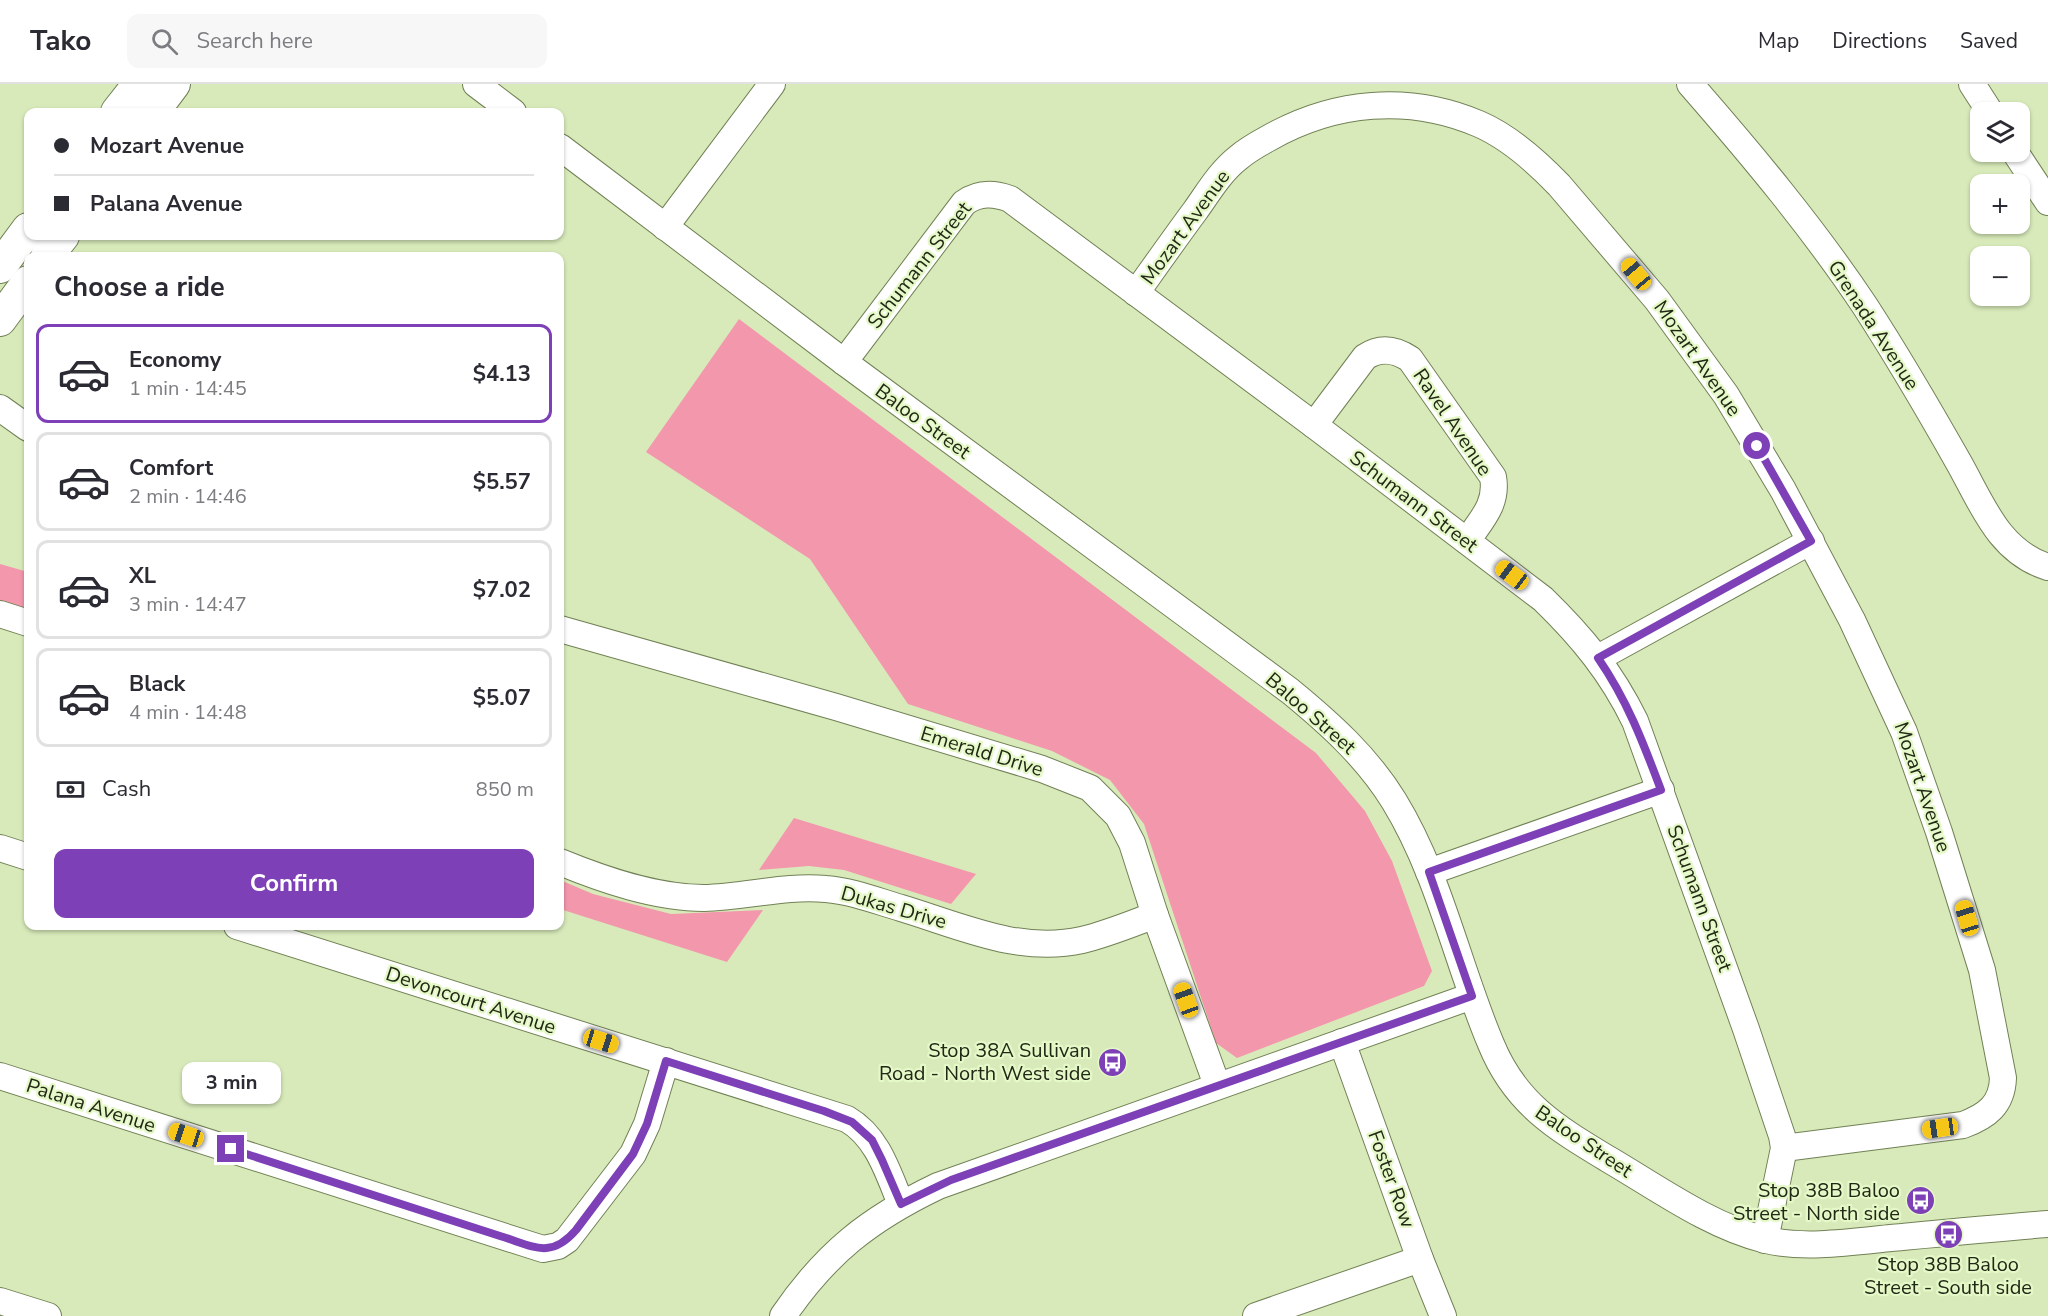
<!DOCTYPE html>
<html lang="en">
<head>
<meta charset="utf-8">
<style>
  body { margin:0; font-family:"Nunito Sans",sans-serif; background:#f7f7f7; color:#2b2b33; height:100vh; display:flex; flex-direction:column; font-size:22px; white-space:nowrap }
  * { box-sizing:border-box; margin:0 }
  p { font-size:20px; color:#7c7c81 }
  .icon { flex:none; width:33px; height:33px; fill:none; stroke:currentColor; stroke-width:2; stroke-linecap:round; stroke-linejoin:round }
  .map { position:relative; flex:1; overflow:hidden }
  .panel { position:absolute; left:24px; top:168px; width:540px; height:678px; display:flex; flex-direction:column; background:#fff; border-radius:12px; box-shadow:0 2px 4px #0004 }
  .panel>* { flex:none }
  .guide { position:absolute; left:24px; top:24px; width:540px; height:132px; border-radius:12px; box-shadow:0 2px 4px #0004; display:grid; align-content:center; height:132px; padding:0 30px; background:#fff }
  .tools { position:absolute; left:1970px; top:18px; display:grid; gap:12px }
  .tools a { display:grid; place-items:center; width:60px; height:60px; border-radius:12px; background:#fff; box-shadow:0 2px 4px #0004; font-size:30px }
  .end { position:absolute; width:27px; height:27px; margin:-14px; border:8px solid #7d40b6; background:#fff; box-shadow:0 0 0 3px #fff }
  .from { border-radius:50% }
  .bubble { position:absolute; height:42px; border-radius:12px; background:#fff; box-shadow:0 2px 4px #0004; font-size:20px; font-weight:700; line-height:42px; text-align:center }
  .car { position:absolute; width:18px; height:36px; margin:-18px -9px; border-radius:8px; box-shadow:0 0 4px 2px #0007; background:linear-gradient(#f5c518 24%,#345 0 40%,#f5c518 0 76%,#345 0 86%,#f5c518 0) }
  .guide b { display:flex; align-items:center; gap:21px; height:57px; font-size:22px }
  .guide b+b { border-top:2px solid #e1e1e2 }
  .guide i { width:15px; height:15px; background:#2b2b33 }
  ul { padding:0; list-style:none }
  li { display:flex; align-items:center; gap:18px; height:99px; margin:0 12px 9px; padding:0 18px; border:3px solid #e1e1e2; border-radius:12px }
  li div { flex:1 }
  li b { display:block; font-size:22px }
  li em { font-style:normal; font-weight:700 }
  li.current { border-color:#7d40b6 }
  li>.icon { width:54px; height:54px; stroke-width:1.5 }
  h2 { padding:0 30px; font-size:27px; line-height:72px }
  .pay { display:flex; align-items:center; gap:15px; height:66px; padding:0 30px; font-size:22px }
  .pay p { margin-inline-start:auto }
  .button { display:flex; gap:12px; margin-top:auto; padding:12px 30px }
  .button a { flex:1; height:69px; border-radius:12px; background:#7d40b6; color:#fff; font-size:24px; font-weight:700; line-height:69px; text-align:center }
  header { display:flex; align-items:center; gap:36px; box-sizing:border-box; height:84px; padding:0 30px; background:#fff; border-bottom:2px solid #e1e1e2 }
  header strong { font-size:28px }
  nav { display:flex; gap:33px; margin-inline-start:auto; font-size:21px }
  .search { width:420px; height:54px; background:#f7f7f7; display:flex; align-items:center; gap:15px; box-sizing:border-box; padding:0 21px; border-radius:12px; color:#7c7c81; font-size:22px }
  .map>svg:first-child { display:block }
</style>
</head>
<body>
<header>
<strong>Tako</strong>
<div class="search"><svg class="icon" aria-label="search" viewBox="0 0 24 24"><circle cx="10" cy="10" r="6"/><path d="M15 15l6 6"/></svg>Search here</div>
<nav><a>Map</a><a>Directions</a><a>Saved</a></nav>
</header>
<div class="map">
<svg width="2048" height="1232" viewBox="0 0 2048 1232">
  <rect width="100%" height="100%" fill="#d8eaba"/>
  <g fill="#f397ad">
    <polygon points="739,235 1316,669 1365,727 1392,777 1432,887 1424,902 1237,974 1216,959 1144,740 1110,696 1052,667 908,620 810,475 646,368"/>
    <polygon points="0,480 28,488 28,527 0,518"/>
    <polygon points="794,734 976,790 951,820 844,786 809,782 759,786"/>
    <polygon points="560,796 593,810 671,830 763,826 727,878 560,825"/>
  </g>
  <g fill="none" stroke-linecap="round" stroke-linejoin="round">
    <defs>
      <g id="minor">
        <polyline points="476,0 513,28"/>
        <path d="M1690,0C1752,71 1813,144 1865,222C1898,273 1929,326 1959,379C1982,420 1999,468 2048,483"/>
        <polyline points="1972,0 1990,28"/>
        <path d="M560,63L844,278L1290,607C1329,639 1367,673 1394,717C1440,792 1457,880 1491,960C1515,1019 1555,1043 1608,1075C1656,1103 1711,1143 1766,1156C1804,1165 1852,1158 1891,1154C1944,1149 1996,1144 2048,1140"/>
        <polyline points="2015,68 2048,118"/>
        <polyline points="665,143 772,0"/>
        <path d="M1136,209C1156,181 1175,154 1195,127C1208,109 1220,88 1238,74C1247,66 1258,60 1269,54C1334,17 1409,10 1479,40C1509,53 1536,77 1559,101L1657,216L1726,311L1783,406L1852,536L1904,648L1939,748L1982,886L2003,994C2002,1021 1987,1032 1963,1041L1784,1064"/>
        <path d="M844,278L964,119C979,108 994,109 1010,115L1314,341L1543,515C1582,553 1611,588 1635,637L1746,945L1782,1052L1784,1064L1765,1156"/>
        <polyline points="0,324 28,344"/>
        <path d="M1314,341L1365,273C1380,263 1395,265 1410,275L1493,393C1498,420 1481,436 1467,457"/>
        <polyline points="0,530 28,539"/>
        <polyline points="560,545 836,623 1042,685 1090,704 1118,732 1132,759 1155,831 1217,1001"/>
        <polyline points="1598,574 1811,457"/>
        <polyline points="0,764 28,773"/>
        <path d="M560,778C604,796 656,814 704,814C745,813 786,801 826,805C852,807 877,817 901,824C961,842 1019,870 1082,856C1107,850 1131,840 1155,831"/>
        <polyline points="1429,788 1661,706"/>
        <path d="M237,842L847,1035C878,1053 888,1089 901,1120"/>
        <polyline points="1342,958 1420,1175 1443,1232"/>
        <polyline points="0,992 543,1165 558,1162 567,1156 633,1070 647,1040 666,977"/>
        <polyline points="0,1217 48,1232"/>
        <path d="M783,1232C826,1169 869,1135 938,1102L1472,912"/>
        <polyline points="1256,1232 1420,1175"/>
      </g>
      <g id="major">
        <polyline points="117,28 139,0"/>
        <polyline points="153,28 174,0"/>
        <polyline points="47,172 63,152"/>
        <polyline points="0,183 28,145"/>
        <polyline points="0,236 28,198"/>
      </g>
    </defs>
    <use href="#minor" stroke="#718155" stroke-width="28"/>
    <use href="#major" stroke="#718155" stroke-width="34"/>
    <use href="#minor" stroke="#fff" stroke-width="26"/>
    <use href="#major" stroke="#fff" stroke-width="32"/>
  </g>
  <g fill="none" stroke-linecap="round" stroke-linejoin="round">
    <path stroke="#7d40b6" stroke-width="8" d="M231,1065L500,1152C533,1162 550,1176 576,1146L633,1070L647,1040L666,977L824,1027L852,1038L872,1056L882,1076L901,1120L951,1096L1472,912L1429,788L1661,706C1643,658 1627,616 1598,574L1811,457L1757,362"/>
  </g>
  <defs>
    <symbol id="bus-disc" viewBox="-11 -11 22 22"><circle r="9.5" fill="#7d40b6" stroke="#e5f8c7"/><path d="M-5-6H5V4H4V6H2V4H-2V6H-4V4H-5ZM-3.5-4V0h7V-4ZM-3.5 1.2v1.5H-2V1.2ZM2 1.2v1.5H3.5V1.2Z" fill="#fff"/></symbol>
  </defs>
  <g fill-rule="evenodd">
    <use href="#bus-disc" x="1096" y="962" width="33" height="33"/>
    <use href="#bus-disc" x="1904" y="1100" width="33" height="33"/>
    <use href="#bus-disc" x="1932" y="1134" width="33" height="33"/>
  </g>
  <g text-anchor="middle" stroke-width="4.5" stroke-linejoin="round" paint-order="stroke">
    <g font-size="20" fill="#222816" stroke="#e5f8c7">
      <text transform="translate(1185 143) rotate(-54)" y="7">Mozart Avenue</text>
      <text transform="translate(919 181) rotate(-52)" y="7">Schumann Street</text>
      <text transform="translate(1874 241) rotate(57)" y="7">Grenada Avenue</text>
      <text transform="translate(1698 274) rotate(55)" y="7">Mozart Avenue</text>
      <text transform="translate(923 337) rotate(36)" y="7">Baloo Street</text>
      <text transform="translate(1453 338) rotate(56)" y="7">Ravel Avenue</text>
      <text transform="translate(1414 417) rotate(37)" y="7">Schumann Street</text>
      <text transform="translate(1311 629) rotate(41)" y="7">Baloo Street</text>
      <text transform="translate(982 667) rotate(17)" y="7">Emerald Drive</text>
      <text transform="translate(1923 703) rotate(71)" y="7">Mozart Avenue</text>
      <text transform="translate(1700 814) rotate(70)" y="7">Schumann Street</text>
      <text transform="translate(894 823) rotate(16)" y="7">Dukas Drive</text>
      <text transform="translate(471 916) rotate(18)" y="7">Devoncourt Avenue</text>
      <text transform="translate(91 1021) rotate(18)" y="7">Palana Avenue</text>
      <text transform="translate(1584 1057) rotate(34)" y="7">Baloo Street</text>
      <text transform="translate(1392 1095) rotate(70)" y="7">Foster Row</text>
    </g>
    <g font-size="20" fill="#222816" stroke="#e5f8c7" text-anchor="end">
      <text x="1091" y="973">Stop 38A Sullivan<tspan x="1091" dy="23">Road - North West side</tspan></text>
      <text x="1900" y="1113">Stop 38B Baloo<tspan x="1900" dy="23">Street - North side</tspan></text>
      <text x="1948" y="1187" text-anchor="middle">Stop 38B Baloo<tspan x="1948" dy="23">Street - South side</tspan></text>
    </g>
  </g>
</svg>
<div class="tools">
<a><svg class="icon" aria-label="layers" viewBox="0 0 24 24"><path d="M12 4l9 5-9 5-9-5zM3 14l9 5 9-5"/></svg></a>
<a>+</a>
<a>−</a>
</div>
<i class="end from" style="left:1757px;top:362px"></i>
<i class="end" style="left:231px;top:1065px"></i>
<div class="bubble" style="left:182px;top:978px;width:99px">3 min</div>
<i class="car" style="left:1636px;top:190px;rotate:320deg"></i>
<i class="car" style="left:1512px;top:491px;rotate:307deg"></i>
<i class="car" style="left:1967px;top:834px;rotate:343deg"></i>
<i class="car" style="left:1186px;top:916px;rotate:340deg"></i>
<i class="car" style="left:601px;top:957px;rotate:107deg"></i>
<i class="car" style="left:1940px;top:1044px;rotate:262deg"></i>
<i class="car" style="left:186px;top:1051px;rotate:288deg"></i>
<div class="guide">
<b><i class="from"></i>Mozart Avenue</b>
<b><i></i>Palana Avenue</b>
</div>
<section class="panel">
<h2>Choose a ride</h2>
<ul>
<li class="current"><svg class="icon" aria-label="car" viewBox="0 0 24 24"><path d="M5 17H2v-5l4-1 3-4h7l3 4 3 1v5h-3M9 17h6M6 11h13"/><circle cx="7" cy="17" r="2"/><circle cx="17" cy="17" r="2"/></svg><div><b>Economy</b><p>1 min · 14:45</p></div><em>$4.13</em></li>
<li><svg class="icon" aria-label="car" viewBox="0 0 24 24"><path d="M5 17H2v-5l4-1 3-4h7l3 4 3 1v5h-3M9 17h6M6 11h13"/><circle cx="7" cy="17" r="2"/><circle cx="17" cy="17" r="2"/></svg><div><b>Comfort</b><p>2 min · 14:46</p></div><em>$5.57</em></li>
<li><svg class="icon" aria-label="car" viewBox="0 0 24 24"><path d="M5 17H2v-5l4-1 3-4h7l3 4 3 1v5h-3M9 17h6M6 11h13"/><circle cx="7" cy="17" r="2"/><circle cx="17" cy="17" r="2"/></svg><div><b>XL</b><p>3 min · 14:47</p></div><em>$7.02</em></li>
<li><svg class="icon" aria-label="car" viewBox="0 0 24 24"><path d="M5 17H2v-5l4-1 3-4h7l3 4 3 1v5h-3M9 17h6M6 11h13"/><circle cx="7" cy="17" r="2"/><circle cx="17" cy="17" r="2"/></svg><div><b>Black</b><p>4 min · 14:48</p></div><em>$5.07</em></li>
</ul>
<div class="pay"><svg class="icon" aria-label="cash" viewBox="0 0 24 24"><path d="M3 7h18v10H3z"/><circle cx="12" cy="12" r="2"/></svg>Cash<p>850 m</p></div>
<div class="button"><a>Confirm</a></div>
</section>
</div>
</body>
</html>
